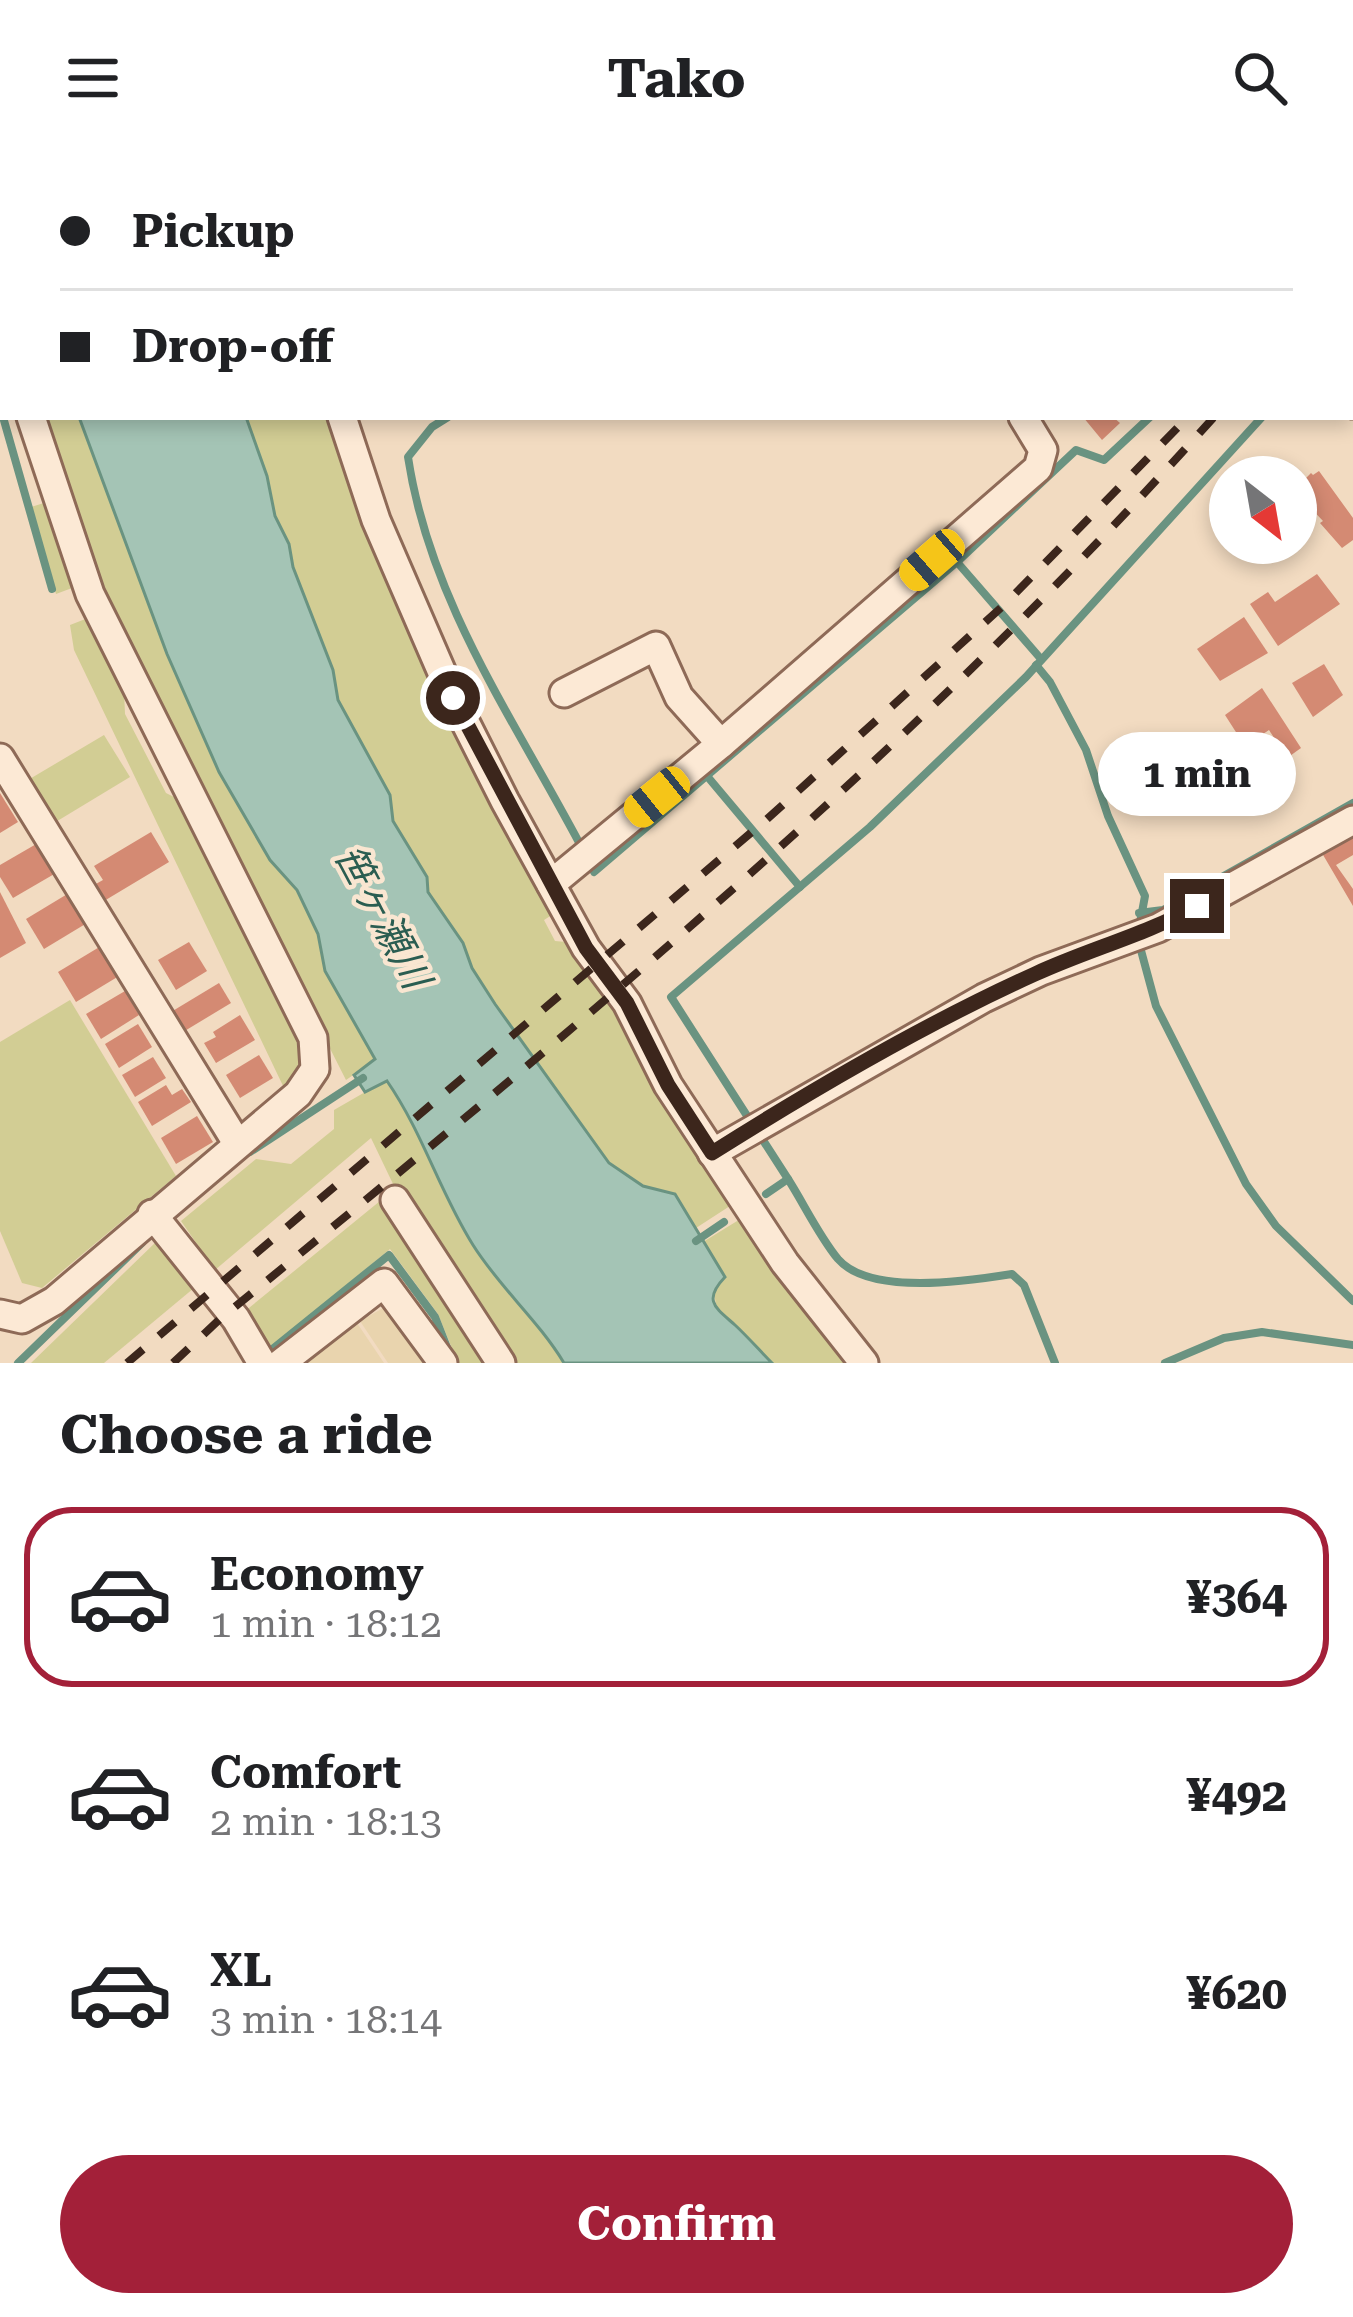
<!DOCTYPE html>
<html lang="en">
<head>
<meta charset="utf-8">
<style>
  body { margin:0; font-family:"Roboto Serif","Noto Sans JP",serif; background:#f2f2f2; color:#202124; height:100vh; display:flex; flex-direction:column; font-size:45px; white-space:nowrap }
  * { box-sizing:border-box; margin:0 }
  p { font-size:39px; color:#757577 }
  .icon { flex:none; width:66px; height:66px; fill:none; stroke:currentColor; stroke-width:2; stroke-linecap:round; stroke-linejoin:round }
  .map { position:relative; height:1207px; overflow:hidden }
  .side { display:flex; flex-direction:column; background:#fff; flex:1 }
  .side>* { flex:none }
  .top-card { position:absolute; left:0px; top:0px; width:1353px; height:264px; box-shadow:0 6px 18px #0003; display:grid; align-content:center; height:264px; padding:0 60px; background:#fff }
  .needle { width:78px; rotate:149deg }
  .fabs { position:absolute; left:1209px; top:300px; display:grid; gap:24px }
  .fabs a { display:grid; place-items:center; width:108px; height:108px; border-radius:50%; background:#fff; box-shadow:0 6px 18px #0003; font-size:60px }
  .end { position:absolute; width:54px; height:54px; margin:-27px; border:15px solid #3c261c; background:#fff; box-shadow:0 0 0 6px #fff }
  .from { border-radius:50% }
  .bubble { position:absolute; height:84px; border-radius:42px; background:#fff; box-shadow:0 6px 18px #0003; font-size:39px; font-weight:700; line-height:84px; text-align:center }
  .car { position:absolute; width:36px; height:72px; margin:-36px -18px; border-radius:15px; box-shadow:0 0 9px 3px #0007; background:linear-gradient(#f5c518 24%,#345 0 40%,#f5c518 0 76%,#345 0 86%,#f5c518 0) }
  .top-card b { display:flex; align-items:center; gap:42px; height:114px; font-size:45px }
  .top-card b+b { border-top:3px solid #e0e0e0 }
  .top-card i { width:30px; height:30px; background:#202124 }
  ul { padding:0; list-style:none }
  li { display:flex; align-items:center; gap:36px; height:180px; margin:0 24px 18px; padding:0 36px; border:6px solid transparent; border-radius:48px }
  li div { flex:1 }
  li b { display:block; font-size:45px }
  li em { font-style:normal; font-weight:700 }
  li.selected { border-color:#a32039 }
  li>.icon { width:108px; height:108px; stroke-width:1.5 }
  h2 { padding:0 60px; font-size:54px; line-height:144px }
  .action { display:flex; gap:24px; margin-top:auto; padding:24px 60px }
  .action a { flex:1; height:138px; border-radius:72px; background:#a32039; color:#fff; font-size:48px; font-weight:700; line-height:138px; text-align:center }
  header { display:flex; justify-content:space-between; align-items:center; height:156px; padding:0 60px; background:#fff; font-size:54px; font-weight:700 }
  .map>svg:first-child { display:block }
</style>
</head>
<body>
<header><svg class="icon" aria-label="menu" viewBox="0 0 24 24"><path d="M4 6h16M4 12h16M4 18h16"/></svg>Tako<svg class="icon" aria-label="search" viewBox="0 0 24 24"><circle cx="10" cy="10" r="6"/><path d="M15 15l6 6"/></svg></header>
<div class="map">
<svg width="1353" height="1207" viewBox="0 0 1353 1207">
  <rect width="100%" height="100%" fill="#f2dbc1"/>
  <g fill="#e9d4ae">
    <polygon points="387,1150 428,1207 388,1207 360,1165"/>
    <polygon points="357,1167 384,1207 304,1207"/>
  </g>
  <g fill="#d2cd94">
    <polygon points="43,261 79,261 167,498 270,704 297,734 318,779 325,815 375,904 346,924 98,435"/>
    <path d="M246,261H325C393,427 451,609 555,757L544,764L555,785L566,786L611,848L733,1048L696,1072L675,1038L643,1031L609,1008L495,848L472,812L463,787L427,735V720L393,665L390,638L338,544L333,514L293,411L289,388L275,360L267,320Z"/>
    <polygon points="44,347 52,352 75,422 72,432 56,438 31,351"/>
    <polygon points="88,462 124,535 125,558 166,637 178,643 299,879 302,907 285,934 74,494 70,469"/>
    <polygon points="104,579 130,621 54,667 28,624"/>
    <polygon points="70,844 176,1020 42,1132 22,1127 0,1075 0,886"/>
    <path d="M386,924C423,977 440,1036 473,1089C500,1132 538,1164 564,1207H509L394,1030L371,982L215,1114L181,1065L256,1003L291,1008L334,973V954Z"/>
    <polygon points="380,1045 395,1054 495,1207 458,1207 438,1158 390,1093 270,1192 244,1156"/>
    <polygon points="742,1062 854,1207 772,1207 718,1157 703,1086"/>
    <polygon points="157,1085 194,1132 104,1207 31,1207"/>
  </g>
  <path fill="#a4c4b5" stroke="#6a9381" stroke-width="3" d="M79,261H246L267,320L275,360L289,388L293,411L333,514L338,544L390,639L393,665L427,721L428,736L463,787L472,812L495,848L609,1007L643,1030L675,1038L725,1121C702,1145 716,1152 735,1169C748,1181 760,1195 772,1207H564C538,1164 500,1132 473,1089C440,1037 423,977 387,925L365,936L354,919L375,903L325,815L318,778L297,734L270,704L219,616L167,498Z"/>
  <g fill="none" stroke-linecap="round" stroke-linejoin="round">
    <g stroke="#6a9381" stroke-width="8">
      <polyline points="492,0 493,3"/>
      <polyline points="965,3 968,0"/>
      <polyline points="1350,40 1353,36"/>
      <polyline points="1350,156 1353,152"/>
      <polyline points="0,244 3,259"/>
      <polyline points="3,261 52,433"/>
      <path d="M448,261L432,271L408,301C430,447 516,566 583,694"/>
      <polyline points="957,406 1041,503"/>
      <polyline points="1036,509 1050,526 1086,594 1108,660 1145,740 1139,772"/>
      <polyline points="707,620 800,731"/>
      <polyline points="590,707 594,716 957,406 1076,294 1104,304 1150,261"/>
      <polyline points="1222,721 1353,647"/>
      <polyline points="1139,757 1163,754 1178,746"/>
      <polyline points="1139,787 1156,850 1246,1028 1276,1070 1353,1145"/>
      <polyline points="751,966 671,841 870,671 1026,521 1262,261"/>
      <polyline points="759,978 788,1023"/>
      <polyline points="250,996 363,922"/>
      <path d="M766,1038L788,1023C804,1048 819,1080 838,1103C870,1140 968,1125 1012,1118L1024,1129L1055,1207"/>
      <polyline points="696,1085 724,1066"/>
      <polyline points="265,1199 389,1099 435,1161 448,1194"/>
      <polyline points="18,1207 142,1087"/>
      <polyline points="1165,1207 1224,1182 1262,1176 1353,1189"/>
    </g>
  </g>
  <g fill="#d48a73">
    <polygon points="1083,261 1113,261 1120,267 1102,284"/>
    <polygon points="1319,315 1353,362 1353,384 1342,392 1320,367 1323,365 1305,346 1308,344 1298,330 1311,317 1313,319"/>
    <polygon points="1317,418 1340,448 1278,490 1250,448 1268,436 1275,446"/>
    <polygon points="1244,461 1268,497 1220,525 1197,493"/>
    <polygon points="1324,508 1343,539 1313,561 1292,527"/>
    <polygon points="1262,532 1301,592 1287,602 1269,574 1248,588 1243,587 1225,559"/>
    <polygon points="0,637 18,666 0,677"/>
    <polygon points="1353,675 1353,699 1336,709 1353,733 1353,750 1319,692"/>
    <polygon points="151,676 169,706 104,745 94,729 103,724 94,710"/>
    <polygon points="38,687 56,717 13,742 0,721 0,709"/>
    <polygon points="0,736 26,787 0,802"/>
    <polygon points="69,737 87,767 44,793 26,763"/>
    <polygon points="189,786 207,815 176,834 158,804"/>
    <polygon points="101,790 119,820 76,846 58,816"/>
    <polygon points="219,827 231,847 183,876 171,856"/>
    <polygon points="125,835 139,859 101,883 86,858"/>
    <polygon points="240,859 255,884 216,907 204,887 216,881 213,876"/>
    <polygon points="138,868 152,891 119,912 105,888"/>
    <polygon points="259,899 273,922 240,942 226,919"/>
    <polygon points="153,901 166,922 135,941 122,919"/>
    <polygon points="166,929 172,939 182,933 191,946 152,970 138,946"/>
    <polygon points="197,960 213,986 176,1008 161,982"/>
  </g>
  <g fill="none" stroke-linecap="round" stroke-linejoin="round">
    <defs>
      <g id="minor">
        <polyline points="253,0 254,3"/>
        <polyline points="755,0 757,3"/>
        <polyline points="1054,0 1058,3"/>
        <polyline points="843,3 847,0"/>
        <polyline points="1089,3 1092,0"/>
        <polyline points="0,161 3,171"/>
        <polyline points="1350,247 1353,248"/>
        <polyline points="342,261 376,364 453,542 505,645 586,792 627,847 668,929 785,1107 864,1207"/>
        <polyline points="564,537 656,490 679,541 721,588"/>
        <polyline points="0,602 237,987"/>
        <polyline points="551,728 721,588 1038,312 1043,294 1023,261"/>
        <polyline points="712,997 984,842 1041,815 1158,772 1353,664"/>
        <polyline points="395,1044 501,1207"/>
        <polyline points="152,1058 236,1163 262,1207"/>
        <polyline points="0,1158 22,1163 54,1145 298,938 315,913 313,882 90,438 31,261"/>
        <polyline points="281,1207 384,1127 443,1207"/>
      </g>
      <g id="major">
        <polyline points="62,3 66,0"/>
        <polyline points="0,42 3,40"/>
      </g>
    </defs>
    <use href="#minor" stroke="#8e6a57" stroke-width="33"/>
    <use href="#major" stroke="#5b392b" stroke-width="39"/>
    <use href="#minor" stroke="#fce9d5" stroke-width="27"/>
    <use href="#major" stroke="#f9c895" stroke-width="33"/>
    <g stroke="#3c261c" stroke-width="8" stroke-dasharray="21 21" stroke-linecap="butt">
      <polyline points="1350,75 1353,71"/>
      <polyline points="1350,102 1353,98"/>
      <polyline points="127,1207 766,664 1004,449 1188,261"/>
      <path d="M173,1207L220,1163C567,880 915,595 1214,261"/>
    </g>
  </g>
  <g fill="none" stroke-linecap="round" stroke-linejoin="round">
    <path stroke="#3c261c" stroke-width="15" d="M453,542L586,792L627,847L668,929L712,997C815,932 924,868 1035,818C1089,793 1145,779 1197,750"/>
  </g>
  <g text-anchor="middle" stroke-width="9" stroke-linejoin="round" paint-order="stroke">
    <g font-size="39" font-style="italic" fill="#2a5d51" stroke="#f9e6d1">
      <text transform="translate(383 760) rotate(62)" y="14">笹ヶ瀬川</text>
    </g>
  </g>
</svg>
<div class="fabs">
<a><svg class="needle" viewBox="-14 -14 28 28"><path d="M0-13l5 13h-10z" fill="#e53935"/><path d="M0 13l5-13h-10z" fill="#757577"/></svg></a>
</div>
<i class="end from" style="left:453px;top:542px"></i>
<i class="end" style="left:1197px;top:750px"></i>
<div class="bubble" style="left:1098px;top:576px;width:198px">1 min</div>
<i class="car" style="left:932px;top:404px;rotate:229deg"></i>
<i class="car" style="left:657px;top:641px;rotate:231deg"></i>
<div class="top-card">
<b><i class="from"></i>Pickup</b>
<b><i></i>Drop-off</b>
</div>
</div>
<section class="side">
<h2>Choose a ride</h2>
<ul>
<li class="selected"><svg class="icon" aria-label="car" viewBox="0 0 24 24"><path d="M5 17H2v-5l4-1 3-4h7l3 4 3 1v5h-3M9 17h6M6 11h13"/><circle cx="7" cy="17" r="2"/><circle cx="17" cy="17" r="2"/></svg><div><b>Economy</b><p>1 min · 18:12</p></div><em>¥364</em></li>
<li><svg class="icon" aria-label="car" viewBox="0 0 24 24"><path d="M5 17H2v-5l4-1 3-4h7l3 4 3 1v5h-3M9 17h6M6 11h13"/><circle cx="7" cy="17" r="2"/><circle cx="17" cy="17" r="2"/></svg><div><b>Comfort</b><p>2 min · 18:13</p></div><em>¥492</em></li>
<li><svg class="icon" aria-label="car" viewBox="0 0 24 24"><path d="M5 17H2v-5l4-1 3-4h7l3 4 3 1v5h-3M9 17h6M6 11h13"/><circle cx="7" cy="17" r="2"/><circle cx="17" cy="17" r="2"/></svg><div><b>XL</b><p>3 min · 18:14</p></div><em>¥620</em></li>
</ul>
<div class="action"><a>Confirm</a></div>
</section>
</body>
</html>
